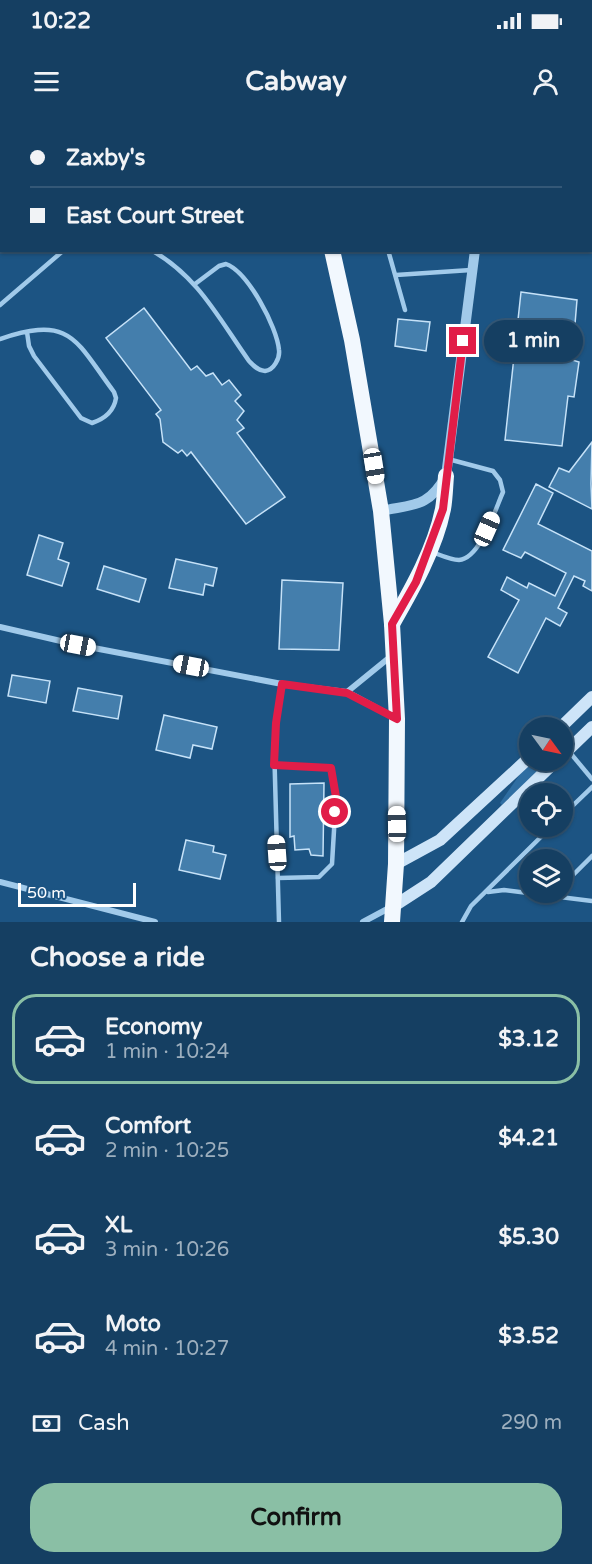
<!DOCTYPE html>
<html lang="en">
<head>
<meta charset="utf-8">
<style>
  body { margin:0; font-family:"Varela Round",sans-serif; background:#1e4668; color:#f1f3f6; height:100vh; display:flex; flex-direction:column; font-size:22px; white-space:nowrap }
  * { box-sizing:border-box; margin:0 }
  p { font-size:20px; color:#9dafbe }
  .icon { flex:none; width:33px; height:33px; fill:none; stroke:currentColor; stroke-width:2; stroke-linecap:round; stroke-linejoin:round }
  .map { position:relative; height:802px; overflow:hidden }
  .sheet { display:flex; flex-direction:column; background:#153f62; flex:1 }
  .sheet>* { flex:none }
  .hud { position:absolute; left:0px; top:0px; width:592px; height:132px; box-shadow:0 2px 4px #0004,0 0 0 2px #345877; display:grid; align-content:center; height:132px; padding:0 30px; background:#153f62 }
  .needle { width:39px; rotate:123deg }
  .controls { position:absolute; left:519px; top:597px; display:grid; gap:12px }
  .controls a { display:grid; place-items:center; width:54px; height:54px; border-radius:50%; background:#153f62; box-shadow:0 2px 4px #0004,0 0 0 2px #345877; font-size:30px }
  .scale { position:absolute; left:18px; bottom:15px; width:118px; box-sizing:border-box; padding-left:6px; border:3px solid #fff; border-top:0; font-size:16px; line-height:21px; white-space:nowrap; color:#fff; -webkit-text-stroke:4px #1c5483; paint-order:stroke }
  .end { position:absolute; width:27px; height:27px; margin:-14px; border:8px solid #e11d48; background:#fff; box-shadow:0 0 0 3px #fff }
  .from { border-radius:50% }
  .bubble { position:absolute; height:42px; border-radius:21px; background:#153f62; box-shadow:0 2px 4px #0004,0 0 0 2px #345877; font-size:20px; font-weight:800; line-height:42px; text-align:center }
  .car { position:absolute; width:18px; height:36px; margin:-18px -9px; border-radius:8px; box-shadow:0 0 4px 2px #0007; background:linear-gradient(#fff 24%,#345 0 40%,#fff 0 76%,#345 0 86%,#fff 0) }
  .hud b { display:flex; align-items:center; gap:21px; height:57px; font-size:22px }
  .hud b+b { border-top:2px solid #345877 }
  .hud i { width:15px; height:15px; background:#f1f3f6 }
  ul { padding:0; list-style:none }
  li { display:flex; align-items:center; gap:18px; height:90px; margin:0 12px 9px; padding:0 18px; border:3px solid transparent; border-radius:24px }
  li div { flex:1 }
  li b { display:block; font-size:22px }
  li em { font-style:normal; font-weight:800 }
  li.on { border-color:#8abfa5 }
  li>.icon { width:54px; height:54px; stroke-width:1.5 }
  h2 { padding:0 30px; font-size:27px; line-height:72px }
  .pay { display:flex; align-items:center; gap:15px; height:66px; padding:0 30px; font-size:22px }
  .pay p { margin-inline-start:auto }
  .button { display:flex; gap:12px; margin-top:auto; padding:12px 30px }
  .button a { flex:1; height:69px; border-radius:24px; background:#8abfa5; color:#111; font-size:24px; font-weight:800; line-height:69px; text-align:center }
  .status { display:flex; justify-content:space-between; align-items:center; height:42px; padding:0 30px; background:#153f62; direction:ltr }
  .status svg { height:16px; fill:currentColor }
  header { display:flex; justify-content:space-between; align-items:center; height:78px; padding:0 30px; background:#153f62; font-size:27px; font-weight:800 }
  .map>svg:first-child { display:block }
</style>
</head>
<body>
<div class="status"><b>10:22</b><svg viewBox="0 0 49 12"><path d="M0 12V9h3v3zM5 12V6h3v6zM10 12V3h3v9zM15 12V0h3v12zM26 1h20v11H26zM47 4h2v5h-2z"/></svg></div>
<header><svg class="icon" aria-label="menu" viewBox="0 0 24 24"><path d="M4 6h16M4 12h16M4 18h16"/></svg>Cabway<svg class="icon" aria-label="person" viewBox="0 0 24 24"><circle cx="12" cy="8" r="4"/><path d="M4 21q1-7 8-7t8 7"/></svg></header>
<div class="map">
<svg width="592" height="802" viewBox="0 0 592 802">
  <rect width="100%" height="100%" fill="#1c5483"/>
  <polygon fill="#2f6ea2" points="534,641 548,641 502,685 500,683 520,654"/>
  <g fill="#447eac" stroke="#c6e2f8" stroke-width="1.5">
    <polygon points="521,172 577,180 572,240 579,242 574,277 568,276 562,326 505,320"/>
    <polygon points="144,188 191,250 197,246 206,256 213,253 222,265 229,260 241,275 235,281 244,291 237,300 244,308 237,313 285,377 246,404 191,332 187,336 182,330 178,333 163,322 160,299 156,294 161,290 106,218"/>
    <polygon points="398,199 430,202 426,231 395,226"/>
    <polygon points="592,322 591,364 592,389 549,367 559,348 569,352"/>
    <polygon points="536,364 553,373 538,404 592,431 592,471 583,466 585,461 574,456 558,488 567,493 560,506 546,498 518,553 488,537 519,480 501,470 507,457 527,468 529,463 555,476 566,453 525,432 521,438 503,430"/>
    <polygon points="39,415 63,423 58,439 69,443 62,466 27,455"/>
    <polygon points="176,439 217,448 213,466 205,464 203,475 169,468"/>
    <polygon points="104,446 146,459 139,482 97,469"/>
    <polygon points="282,460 343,463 339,530 279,529"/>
    <polygon points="12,555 50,561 46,583 8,576"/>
    <polygon points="78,568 122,576 118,599 73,591"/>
    <polygon points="164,595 217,607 212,629 193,625 190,638 156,630"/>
    <polygon points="324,663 323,736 311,735 309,729 295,730 294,716 290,717 290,664"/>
    <polygon points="186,720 214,726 213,732 226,735 220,759 179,750"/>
  </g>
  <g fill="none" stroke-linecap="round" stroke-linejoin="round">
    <g stroke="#a1caea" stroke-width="4.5">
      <polyline points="350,0 350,2"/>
      <polyline points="376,0 380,2"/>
      <path d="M151,130C198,156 219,199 249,241C253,245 258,251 265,251C274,250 280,238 279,230C277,207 248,152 226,144L219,146L195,164"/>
      <polyline points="388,130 405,190"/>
      <polyline points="396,155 471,150"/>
      <polyline points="0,185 64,130"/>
      <path d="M0,219C72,195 75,220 114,272L116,278C114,291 104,299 92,303L81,298L34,236L29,226L27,212"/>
      <path d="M432,432C440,435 451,440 459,440C480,439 495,390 503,372L500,360L493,351L448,339"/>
      <polyline points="562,623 592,659"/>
      <polyline points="275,645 331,648 336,677 332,744 319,757 278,758"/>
      <polyline points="562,696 592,667"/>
      <polyline points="562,766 592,736"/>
      <polyline points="488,772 504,770 592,781"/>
      <polyline points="279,802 274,623 282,564"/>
      <polyline points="462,802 471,786 552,706"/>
    </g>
    <g stroke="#a1caea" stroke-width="6">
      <polyline points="579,0 580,2"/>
      <polyline points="591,14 592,15"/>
      <polyline points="0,507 78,525 282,564 347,572 395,598"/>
      <polyline points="347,572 390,537"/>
      <polyline points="0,762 155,802"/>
      <polyline points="363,802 391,787"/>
    </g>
    <g stroke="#a1caea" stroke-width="10">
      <polyline points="10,2 12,0"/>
      <polyline points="492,2 492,0"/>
      <polyline points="0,10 2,9"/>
      <path d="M381,391C414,384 428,388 446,356L475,130"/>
    </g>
    <g stroke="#cde4f8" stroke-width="12">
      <polyline points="560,608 592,577"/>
      <polyline points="562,636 592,607"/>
      <polyline points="396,744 440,720 530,637"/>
      <polyline points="394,786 431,762 557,640"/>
    </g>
    <g stroke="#f2f8fe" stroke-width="16">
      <polyline points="298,0 298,2"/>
      <polyline points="332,130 352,220 381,391 392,504 397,599 396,744 392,802"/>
      <path d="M392,504C412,469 435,429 443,389C445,378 445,367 446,356"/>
    </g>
  </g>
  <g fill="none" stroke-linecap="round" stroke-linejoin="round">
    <polyline stroke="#e11d48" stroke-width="8" points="335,692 336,677 331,648 274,645 276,603 282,564 347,573 397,599 392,504 416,462 443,389 463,221"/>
  </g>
</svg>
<div class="controls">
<a><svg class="needle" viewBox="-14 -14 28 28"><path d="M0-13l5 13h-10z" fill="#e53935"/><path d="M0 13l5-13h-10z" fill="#9dafbe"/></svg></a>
<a><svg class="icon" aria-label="locate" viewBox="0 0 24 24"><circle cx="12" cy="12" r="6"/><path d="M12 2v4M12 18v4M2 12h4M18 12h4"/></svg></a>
<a><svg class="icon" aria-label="layers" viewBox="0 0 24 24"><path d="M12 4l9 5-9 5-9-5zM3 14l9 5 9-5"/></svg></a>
</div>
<div class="scale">50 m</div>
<i class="end from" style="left:335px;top:692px"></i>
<i class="end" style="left:463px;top:221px"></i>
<div class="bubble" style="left:484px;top:200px;width:99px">1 min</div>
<i class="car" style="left:374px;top:346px;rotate:171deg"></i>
<i class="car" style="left:487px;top:409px;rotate:24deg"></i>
<i class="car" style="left:78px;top:525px;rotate:101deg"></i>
<i class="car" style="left:191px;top:546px;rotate:281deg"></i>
<i class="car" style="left:397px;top:704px;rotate:359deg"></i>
<i class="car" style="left:277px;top:733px;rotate:356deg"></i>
<div class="hud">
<b><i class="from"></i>Zaxby's</b>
<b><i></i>East Court Street</b>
</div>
</div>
<section class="sheet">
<h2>Choose a ride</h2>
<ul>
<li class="on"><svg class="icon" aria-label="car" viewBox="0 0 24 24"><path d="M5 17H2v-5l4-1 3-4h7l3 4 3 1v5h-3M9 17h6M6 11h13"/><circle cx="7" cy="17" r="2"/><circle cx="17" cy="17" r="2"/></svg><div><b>Economy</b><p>1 min · 10:24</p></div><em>$3.12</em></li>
<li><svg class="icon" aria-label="car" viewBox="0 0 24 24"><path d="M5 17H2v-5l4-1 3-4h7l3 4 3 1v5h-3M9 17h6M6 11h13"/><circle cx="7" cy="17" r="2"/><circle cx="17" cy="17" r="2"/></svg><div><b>Comfort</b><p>2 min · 10:25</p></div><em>$4.21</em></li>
<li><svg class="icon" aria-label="car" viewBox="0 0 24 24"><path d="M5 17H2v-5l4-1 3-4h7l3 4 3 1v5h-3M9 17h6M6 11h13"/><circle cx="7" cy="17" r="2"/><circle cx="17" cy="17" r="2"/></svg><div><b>XL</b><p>3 min · 10:26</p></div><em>$5.30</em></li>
<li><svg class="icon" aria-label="car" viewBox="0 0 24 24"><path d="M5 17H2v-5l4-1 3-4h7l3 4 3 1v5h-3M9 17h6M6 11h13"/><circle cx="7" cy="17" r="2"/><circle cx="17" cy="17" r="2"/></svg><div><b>Moto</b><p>4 min · 10:27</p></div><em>$3.52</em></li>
</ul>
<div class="pay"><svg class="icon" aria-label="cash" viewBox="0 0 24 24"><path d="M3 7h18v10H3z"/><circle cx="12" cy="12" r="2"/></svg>Cash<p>290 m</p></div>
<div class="button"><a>Confirm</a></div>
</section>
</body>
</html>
